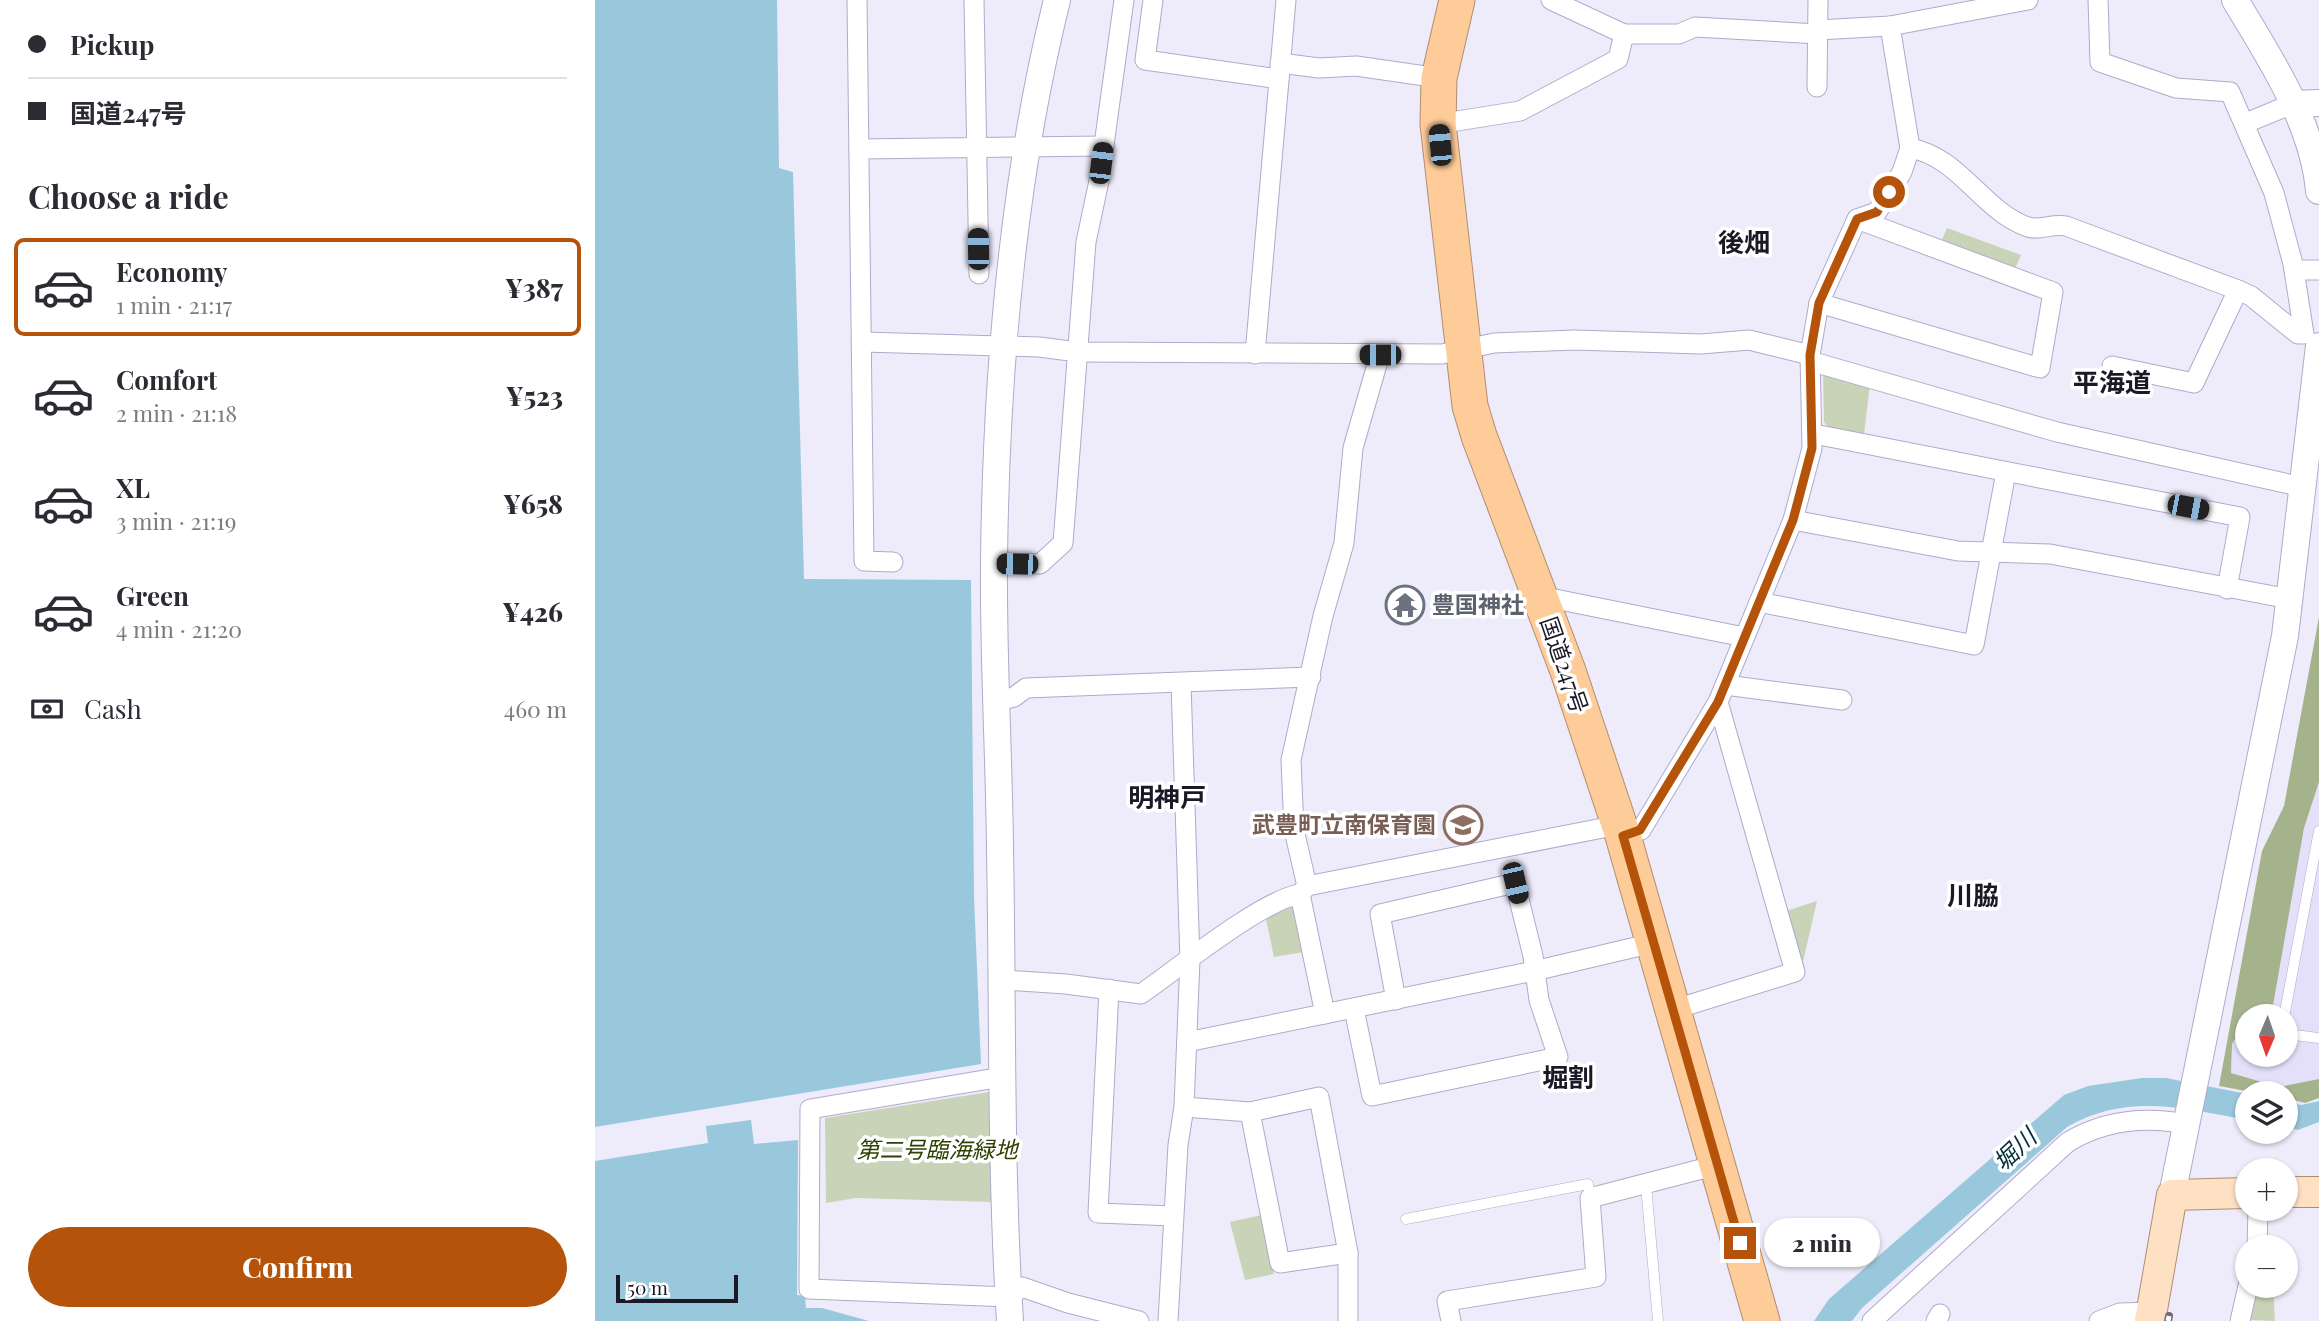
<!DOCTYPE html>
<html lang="en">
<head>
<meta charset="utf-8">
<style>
  body { margin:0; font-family:"Playfair Display","Noto Sans JP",serif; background:#f2f2f3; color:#2b2b33; height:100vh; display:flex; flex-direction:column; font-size:26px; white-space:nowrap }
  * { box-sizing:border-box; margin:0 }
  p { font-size:23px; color:#7c7c81 }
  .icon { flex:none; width:38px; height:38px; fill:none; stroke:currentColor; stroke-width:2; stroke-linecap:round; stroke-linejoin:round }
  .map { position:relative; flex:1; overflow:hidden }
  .panel { display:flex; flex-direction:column; background:#fff; width:595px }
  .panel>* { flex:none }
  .hud { display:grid; align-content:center; height:154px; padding:0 28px; background:#fff }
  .needle { width:46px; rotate:182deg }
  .controls { position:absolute; left:1640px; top:1004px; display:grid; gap:14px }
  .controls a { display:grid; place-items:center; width:63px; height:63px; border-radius:50%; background:#fff; box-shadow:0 2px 5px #0004; font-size:35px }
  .scale { position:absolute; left:21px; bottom:18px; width:122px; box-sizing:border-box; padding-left:7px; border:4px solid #1b1926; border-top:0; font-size:19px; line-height:24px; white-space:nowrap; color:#1b1926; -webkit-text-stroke:5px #fff; paint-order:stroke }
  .end { position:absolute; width:32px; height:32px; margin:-16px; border:9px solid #b45309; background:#fff; box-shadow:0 0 0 4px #fff }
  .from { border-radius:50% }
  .bubble { position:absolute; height:49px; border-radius:24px; background:#fff; box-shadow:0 2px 5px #0004; font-size:23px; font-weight:800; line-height:49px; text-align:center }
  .car { position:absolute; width:21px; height:42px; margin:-21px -10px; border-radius:9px; box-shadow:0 0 5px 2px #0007; background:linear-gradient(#222 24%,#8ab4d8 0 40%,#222 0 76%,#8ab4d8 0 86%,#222 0) }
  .hud b { display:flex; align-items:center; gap:24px; height:66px; font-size:26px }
  .hud b+b { border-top:2px solid #e1e1e2 }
  .hud i { width:18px; height:18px; background:#2b2b33 }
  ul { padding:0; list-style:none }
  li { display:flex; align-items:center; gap:21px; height:98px; margin:0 14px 10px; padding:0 14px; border:4px solid transparent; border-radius:10px }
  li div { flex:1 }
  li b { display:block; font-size:26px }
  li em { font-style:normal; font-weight:800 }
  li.on { border-color:#b45309 }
  li>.icon { width:63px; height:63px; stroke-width:1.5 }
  h2 { padding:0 28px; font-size:32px; line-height:84px }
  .pay { display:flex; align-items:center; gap:18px; height:77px; padding:0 28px; font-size:26px }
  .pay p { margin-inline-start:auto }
  .primary-button { display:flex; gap:14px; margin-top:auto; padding:14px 28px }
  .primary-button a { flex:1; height:80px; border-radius:42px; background:#b45309; color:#fff; font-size:28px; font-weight:800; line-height:80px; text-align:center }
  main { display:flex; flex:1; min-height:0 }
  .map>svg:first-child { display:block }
</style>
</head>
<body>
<main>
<section class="panel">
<div class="hud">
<b><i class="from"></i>Pickup</b>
<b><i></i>国道247号</b>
</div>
<h2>Choose a ride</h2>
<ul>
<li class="on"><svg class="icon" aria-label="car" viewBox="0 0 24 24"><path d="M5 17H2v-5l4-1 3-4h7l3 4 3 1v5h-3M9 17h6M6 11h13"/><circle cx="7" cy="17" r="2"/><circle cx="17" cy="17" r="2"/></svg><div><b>Economy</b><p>1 min · 21:17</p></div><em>¥387</em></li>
<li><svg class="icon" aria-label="car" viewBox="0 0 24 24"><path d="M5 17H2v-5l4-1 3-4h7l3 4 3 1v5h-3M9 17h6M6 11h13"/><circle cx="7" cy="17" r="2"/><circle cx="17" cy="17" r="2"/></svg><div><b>Comfort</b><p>2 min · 21:18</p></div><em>¥523</em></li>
<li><svg class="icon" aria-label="car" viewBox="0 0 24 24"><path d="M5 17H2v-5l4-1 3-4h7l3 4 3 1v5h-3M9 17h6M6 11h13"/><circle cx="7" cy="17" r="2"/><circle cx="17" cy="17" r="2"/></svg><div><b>XL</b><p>3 min · 21:19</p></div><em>¥658</em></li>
<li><svg class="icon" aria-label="car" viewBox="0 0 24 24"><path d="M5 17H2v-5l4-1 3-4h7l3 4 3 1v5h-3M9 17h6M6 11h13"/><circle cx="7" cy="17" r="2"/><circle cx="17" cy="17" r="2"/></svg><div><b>Green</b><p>4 min · 21:20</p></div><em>¥426</em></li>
</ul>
<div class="pay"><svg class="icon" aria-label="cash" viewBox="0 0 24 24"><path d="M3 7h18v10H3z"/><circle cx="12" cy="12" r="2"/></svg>Cash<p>460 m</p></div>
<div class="primary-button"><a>Confirm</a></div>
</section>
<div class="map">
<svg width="1724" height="1321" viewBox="0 0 1724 1321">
  <rect width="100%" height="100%" fill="#eeecfa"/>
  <polygon fill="#e4e0fa" points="1724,782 1724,1079 1684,1087 1636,1074 1637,1044 1647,1029 1652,1027 1652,1055 1690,1055 1690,1017 1676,1017 1709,828"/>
  <g fill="#c9d3b8">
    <polygon points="1352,228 1426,255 1420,269 1346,242"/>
    <polygon points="1228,371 1275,384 1269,435 1234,429 1229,422"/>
    <polygon points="1222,901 1207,966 1191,911"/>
    <polygon points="690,906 698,907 709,952 679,957 671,919"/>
    <polygon points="394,1092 397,1202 261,1198 231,1203 230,1118"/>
    <polygon points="667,1215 679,1274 650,1280 635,1222"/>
    <polygon points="1663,1286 1678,1286 1680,1321 1655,1320"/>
  </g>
  <polygon fill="#a5b38c" points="1724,617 1724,782 1709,828 1676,1017 1652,1017 1652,1027 1646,1029 1637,1044 1636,1073 1684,1087 1724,1079 1724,1098 1710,1103 1691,1098 1690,1094 1667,1094 1624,1086 1667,851 1689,806"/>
  <g fill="#99c8dc">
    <polygon points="0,0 182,0 184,168 198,172 209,579 376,580 379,897 386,1064 0,1127"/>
    <path d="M1547,1078H1571L1652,1094V1120C1587,1108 1532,1093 1472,1127L1267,1308L1257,1321H1219L1234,1299L1469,1095L1493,1086Z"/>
    <polygon points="1724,1101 1724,1122 1703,1130 1691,1127 1691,1102 1706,1105"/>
    <polygon points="156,1120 159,1144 203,1140 202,1295 210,1296 211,1308 227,1308 274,1321 0,1321 0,1161 113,1143 111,1126"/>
  </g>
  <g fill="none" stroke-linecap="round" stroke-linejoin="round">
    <defs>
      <g id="lane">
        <polyline points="1689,1017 1724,831"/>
        <polyline points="1690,1021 1699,1035 1724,1038"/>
        <polyline points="1051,1185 1063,1321"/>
        <polyline points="811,1219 993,1184 995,1198"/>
      </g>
      <g id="street">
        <polyline points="262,0 269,561 298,562"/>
        <polyline points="379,0 384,274"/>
        <polyline points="558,0 550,60 684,79"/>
        <polyline points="956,0 1029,34 1084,34 1100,27 1224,34"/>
        <polyline points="1223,30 1295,26 1433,0"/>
        <polyline points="685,63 724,68 761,66 844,78"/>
        <polyline points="1222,87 1223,0"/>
        <polyline points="1651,123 1697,104"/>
        <polyline points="843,124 925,111 1023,59 1029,34"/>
        <path d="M1315,148C1365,157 1387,211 1433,227C1444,231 1458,223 1471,226L1643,290L1656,296L1703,334H1709L1698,264L1679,193L1635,92L1581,88L1505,62L1503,0"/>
        <polyline points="264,149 509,146"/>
        <polyline points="1699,270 1724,270"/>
        <polyline points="1224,303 1445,368 1458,292 1262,219"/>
        <polyline points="268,342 444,347 483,352 847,354 899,343 980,340 1106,344 1154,340 1215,355"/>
        <polyline points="660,354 691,0"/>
        <polyline points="1215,361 1462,432 1707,487"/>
        <polyline points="1517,366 1599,383 1643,290"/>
        <polyline points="1219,434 1645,517 1632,589"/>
        <polyline points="1198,520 1363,551 1455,554 1695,599"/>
        <polyline points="399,563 445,564 468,543 491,242 504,181 529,0"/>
        <polyline points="945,596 1149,637"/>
        <polyline points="1164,602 1379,645 1411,472"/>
        <polyline points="1130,685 1247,700"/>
        <polyline points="403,701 419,697 431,688 716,677"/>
        <polyline points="1028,836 1046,830 1123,702 1198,520 1217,448 1215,355 1224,303 1262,219 1282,212 1307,172 1315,148 1295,26"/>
        <polyline points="712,886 699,830 696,760 728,616 749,543 758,448 785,354"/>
        <polyline points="705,894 730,1014"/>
        <path d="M408,980L471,984L546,994C582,969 667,900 705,894L712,886L1023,825"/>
        <polyline points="514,989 503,1213 578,1216"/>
        <polyline points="759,1009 777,1096 963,1057 944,1000 938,956 920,883 785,914 801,1000"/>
        <polyline points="1077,1010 1200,972 1123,702"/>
        <polyline points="592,1042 939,971 1058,943"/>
        <polyline points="407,1077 215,1109 214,1289 414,1297 427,1287 473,1303 544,1321"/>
        <polyline points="589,1107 655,1112 724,1097 753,1253 753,1321"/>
        <polyline points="655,1112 685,1263 753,1253"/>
        <polyline points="1662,1248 1663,1209"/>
        <polyline points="573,1321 583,1145 589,1107 595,960 586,683"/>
        <polyline points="856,1321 852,1301 1001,1277 995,1198 1122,1165"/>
        <path d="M1277,1321L1473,1142C1510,1120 1549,1116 1591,1124"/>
        <polyline points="1341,1321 1345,1314"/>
        <polyline points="1504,1321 1525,1313 1557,1312"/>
        <polyline points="1645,1321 1653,1286"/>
      </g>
      <g id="secondary">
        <path d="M1640,0C1675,58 1718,123 1724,191"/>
        <polyline points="1697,104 1724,103"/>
        <polyline points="1577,1195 1690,636 1724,346"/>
        <path d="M415,1321C405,1164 408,1006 405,848C404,753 398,657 399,562C401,375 417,181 462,0"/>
      </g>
      <g id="primary">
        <polyline points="1690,1192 1724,1192"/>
        <polyline points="1555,1321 1577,1195 1652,1193"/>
      </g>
      <polyline id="highway" points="862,0 844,78 843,124 875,406 884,436 973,671 1028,836 1167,1321"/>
    </defs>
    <use href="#lane" stroke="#afaacc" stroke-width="11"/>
    <use href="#street" stroke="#afaacc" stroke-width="21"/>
    <use href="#secondary" stroke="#afaacc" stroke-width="28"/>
    <use href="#primary" stroke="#af8d71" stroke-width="32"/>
    <use href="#highway" stroke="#af8d71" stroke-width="37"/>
    <use href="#lane" stroke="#fff" stroke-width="10"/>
    <use href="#street" stroke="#fff" stroke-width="19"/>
    <use href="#secondary" stroke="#fff" stroke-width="26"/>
    <use href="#primary" stroke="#fee0c2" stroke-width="30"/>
    <use href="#highway" stroke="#fecc99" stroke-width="35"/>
    <defs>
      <polyline id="rail" points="1573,1321 1574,1316"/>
    </defs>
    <use href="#rail" stroke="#6d6b78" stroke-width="8"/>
    <use href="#rail" stroke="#fff" stroke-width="5" stroke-dasharray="16" stroke-linecap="butt"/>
  </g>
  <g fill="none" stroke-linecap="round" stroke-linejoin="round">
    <polyline stroke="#b45309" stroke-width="9" points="1145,1243 1028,836 1045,830 1123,702 1198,520 1217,448 1215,355 1224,303 1262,219 1282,212 1294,192"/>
  </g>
  <defs>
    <symbol id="temple-ring" viewBox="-11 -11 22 22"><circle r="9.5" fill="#fff" stroke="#6b7280" stroke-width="1.5"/><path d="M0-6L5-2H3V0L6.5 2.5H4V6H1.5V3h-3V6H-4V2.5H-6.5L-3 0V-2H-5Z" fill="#6b7280"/></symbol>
    <symbol id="school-ring" viewBox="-11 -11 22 22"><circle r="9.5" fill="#fff" stroke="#8d6e63" stroke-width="1.5"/><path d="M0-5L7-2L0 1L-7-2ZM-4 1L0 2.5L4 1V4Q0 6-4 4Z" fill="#8d6e63"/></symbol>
  </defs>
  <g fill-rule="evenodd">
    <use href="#temple-ring" x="788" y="583" width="44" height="44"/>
    <use href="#school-ring" x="846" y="803" width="44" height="44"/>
  </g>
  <g text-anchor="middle" stroke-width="7" stroke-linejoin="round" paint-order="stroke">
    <g font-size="23" font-weight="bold" fill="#5b616d" stroke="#fff" text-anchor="start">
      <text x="837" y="613">豊国神社</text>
    </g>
    <g font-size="23" fill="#1b1926" stroke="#fff">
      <text transform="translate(969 665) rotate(71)" y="8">国道247号</text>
    </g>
    <g font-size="23" font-weight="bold" fill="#785e54" stroke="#fff" text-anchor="end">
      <text x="841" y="833">武豊町立南保育園</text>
    </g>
    <g font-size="23" font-style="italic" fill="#304000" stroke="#fff">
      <text x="342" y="1158">第二号臨海緑地</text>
    </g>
    <g font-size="24" font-style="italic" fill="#032f3d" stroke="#fff">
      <text transform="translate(1420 1150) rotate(-43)" y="8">堀川</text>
    </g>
    <g font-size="26" font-weight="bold" fill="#1b1926" stroke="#fff">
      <text x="1149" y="252">後畑</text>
      <text x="1517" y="392">平海道</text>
      <text x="572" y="807">明神戸</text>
      <text x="1378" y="905">川脇</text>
      <text x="973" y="1087">堀割</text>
    </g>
  </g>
</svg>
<div class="controls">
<a><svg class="needle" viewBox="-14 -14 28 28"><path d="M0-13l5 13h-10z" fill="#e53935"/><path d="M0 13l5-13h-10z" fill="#7c7c81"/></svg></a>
<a><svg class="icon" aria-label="layers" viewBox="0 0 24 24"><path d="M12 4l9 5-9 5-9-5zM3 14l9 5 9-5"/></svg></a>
<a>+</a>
<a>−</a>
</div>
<div class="scale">50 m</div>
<i class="end from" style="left:1294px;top:192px"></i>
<i class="end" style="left:1145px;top:1243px"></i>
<div class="bubble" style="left:1169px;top:1218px;width:116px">2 min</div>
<i class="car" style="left:845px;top:145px;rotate:355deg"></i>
<i class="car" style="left:506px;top:163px;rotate:7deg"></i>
<i class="car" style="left:383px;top:249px;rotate:359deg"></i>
<i class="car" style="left:785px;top:355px;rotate:270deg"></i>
<i class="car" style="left:1593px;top:507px;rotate:101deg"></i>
<i class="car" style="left:422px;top:564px;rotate:271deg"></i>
<i class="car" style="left:920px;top:883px;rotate:167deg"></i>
</div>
</main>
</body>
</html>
